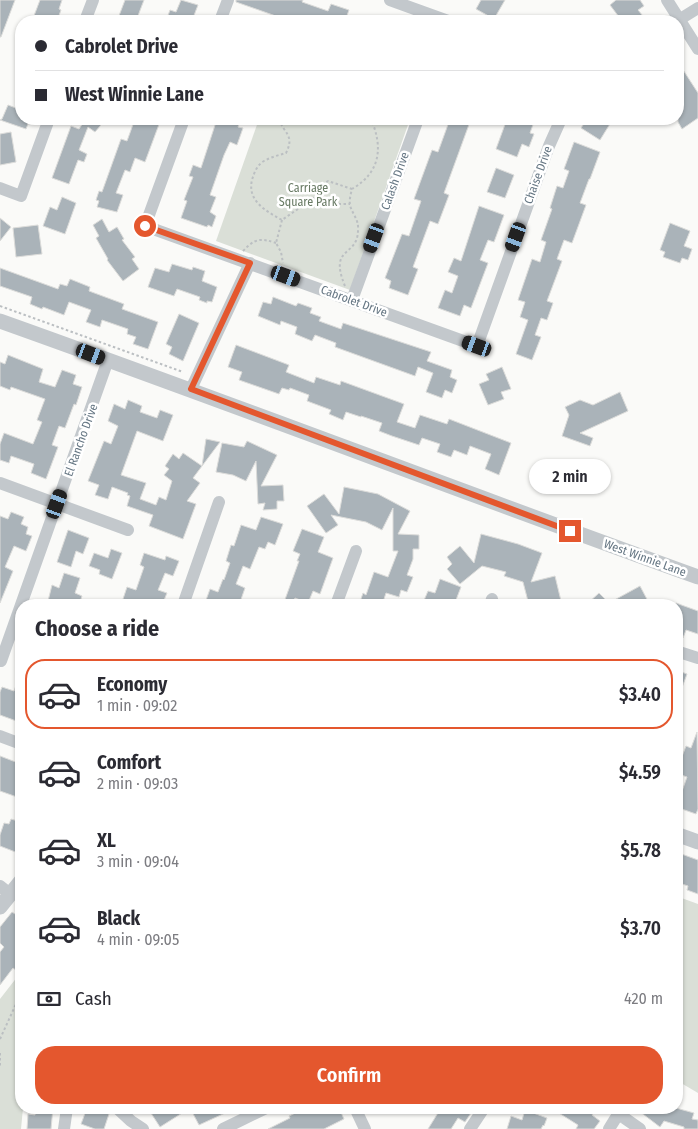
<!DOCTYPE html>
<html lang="en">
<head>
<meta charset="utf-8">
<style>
  body { margin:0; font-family:"Fira Sans Condensed",sans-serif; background:#f7f7f7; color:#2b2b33; height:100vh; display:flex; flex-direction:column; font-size:19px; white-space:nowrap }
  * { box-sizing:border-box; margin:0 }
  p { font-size:16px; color:#7c7c81 }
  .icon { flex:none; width:28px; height:28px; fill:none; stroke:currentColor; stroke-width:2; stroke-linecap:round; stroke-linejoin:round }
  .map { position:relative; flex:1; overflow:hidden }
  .panel { position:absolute; left:15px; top:599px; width:668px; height:515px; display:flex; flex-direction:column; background:#fff; border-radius:20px; box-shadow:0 1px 4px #0004 }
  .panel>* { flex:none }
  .guide { position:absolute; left:15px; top:15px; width:669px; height:110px; border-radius:20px; box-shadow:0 1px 4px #0004; display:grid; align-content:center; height:110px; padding:0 20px; background:#fff }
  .end { position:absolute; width:22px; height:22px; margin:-11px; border:6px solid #e4572e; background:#fff; box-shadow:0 0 0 2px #fff }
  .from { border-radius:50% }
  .bubble { position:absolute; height:35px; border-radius:18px; background:#fff; box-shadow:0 1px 4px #0004; font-size:16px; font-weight:600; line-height:35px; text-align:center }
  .car { position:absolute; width:15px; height:30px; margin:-15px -8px; border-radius:6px; box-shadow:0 0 4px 1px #0007; background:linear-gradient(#222 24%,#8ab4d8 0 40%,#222 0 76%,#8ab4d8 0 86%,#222 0) }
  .guide b { display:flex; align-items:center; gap:18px; height:48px; font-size:19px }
  .guide b+b { border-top:1px solid #e1e1e2 }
  .guide i { width:12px; height:12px; background:#2b2b33 }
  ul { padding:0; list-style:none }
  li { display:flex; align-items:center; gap:15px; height:70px; margin:0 10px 8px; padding:0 10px; border:2px solid transparent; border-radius:20px }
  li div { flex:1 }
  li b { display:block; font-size:19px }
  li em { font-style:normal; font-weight:600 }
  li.on { border-color:#e4572e }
  li>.icon { width:45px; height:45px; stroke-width:1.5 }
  h2 { padding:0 20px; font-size:22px; line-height:60px }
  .pay { display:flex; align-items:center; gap:12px; height:55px; padding:0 20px; font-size:19px }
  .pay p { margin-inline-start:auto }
  .primary-button { display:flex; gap:10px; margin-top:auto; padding:10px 20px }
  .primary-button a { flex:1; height:58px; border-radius:20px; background:#e4572e; color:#fff; font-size:20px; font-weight:600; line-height:58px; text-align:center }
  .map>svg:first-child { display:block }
</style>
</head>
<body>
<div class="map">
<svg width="698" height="1129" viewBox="0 0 698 1129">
  <rect width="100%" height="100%" fill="#fafaf8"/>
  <g fill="#dadfd7">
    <polygon points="259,119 410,119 350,290 216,241"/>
    <polygon points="676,896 698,904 698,1093 676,1080"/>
    <polygon points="21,972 21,1108 23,1108 21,1129 0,1129 0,999"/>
  </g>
  <g fill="#aab3b9" stroke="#dcdcda">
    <polygon points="0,0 15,0 1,37 0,37"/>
    <polygon points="40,0 62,0 59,9 61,10 57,21 32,21"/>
    <polygon points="125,0 144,0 136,21 117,21"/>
    <polygon points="181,0 198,5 193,18 197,21 166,21 170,10 176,12"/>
    <polygon points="236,0 303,0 302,2 328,11 331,4 349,10 345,21 327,21 317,18 315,21 302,21 295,19 294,21 290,21 236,2"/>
    <polygon points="481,0 505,0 494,19 476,9"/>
    <polygon points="616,0 640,0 644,6 638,10 647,21 622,21 610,5"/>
    <polygon points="678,62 698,93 698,118 682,129 678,122"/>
    <polygon points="8,105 21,110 21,119 30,119 26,129 0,120 2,119"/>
    <polygon points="78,119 106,119 95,132 88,127 79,150 87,154 84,162 78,160 69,184 52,178 71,126 79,129 83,123"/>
    <polygon points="135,119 161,119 145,162 135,158 130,172 125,170 116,193 123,195 117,212 97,207 99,201 96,200 99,191 102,192 121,139 127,141"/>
    <polygon points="217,119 241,119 238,127 243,128 237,145 230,142 224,155 210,195 216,197 210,212 216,216 212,227 208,225 207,227 181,218 187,201 184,200 193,177 189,176 193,165 201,168"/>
    <polygon points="450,119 471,119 444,193 449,195 438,224 430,221 413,267 418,269 408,295 389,288 391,281 385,278 402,234 409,236 421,201 414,199 432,150 438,152"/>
    <polygon points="507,119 535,119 530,133 534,134 529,147 522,144 517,157 496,149"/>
    <polygon points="587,119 613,119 600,140 581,128"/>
    <polygon points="11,132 16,162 0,165 0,134"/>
    <polygon points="574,142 600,152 590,179 589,179 580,203 586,205 572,243 564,240 557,259 562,261 547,301 553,303 547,320 541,318 535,335 541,337 532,360 516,354 528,320 520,317 525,302 518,300 532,259 540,262 546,242 541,240 552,209 550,208 557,186 563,188 569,171 564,169"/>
    <polygon points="496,168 514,175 505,198 487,192"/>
    <polygon points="62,197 76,203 65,234 43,226 50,207 57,210"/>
    <polygon points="479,206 504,215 494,242 488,240 480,260 488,263 471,308 464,305 460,316 438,308 445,290 452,293 458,276 448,272 454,258 461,261"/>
    <polygon points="0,218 11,227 0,241"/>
    <polygon points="102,219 109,232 117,227 124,239 122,240 135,257 132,259 139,269 123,281 107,260 108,259 96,238 99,236 93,225"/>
    <polygon points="670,223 690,231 684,246 692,249 688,260 682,258 680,263 663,257 665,252 660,250"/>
    <polygon points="38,225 42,254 16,257 13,228"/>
    <polygon points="172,264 192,270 193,267 205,271 202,281 217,287 212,302 207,301 207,303 199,300 200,297 177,289 174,296 148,287 155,268 169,272"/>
    <polygon points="0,268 58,289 60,284 67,286 70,279 90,287 89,291 124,304 122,309 158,322 148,349 133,344 136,337 127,334 128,329 102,320 100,327 86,322 91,310 69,302 64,315 43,307 42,309 30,304 32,297 0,286"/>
    <polygon points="273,297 296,306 298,303 312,308 310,313 321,317 319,321 341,329 343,323 431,352 427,361 452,370 450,377 457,380 452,393 445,390 442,398 426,392 433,373 418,367 415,376 335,347 336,343 315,335 312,341 295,334 297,327 281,321 280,325 258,316 263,302 271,304"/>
    <polygon points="179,314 199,323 183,361 169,354 172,347 166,344"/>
    <polygon points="236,345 289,365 286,372 314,383 316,377 340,385 341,381 404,404 397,422 415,428 420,415 447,424 449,419 511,443 499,475 485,469 491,454 470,446 467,455 454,450 451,457 437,452 440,444 422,438 419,445 392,436 379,431 382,423 361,416 361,417 346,412 343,420 329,414 331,410 307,401 309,395 290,388 289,390 282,388 279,394 239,380 242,372 228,367"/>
    <polygon points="8,355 43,369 39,382 55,387 62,370 76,375 73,384 82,387 76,405 74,404 65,428 59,426 52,445 58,447 46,479 31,473 34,464 11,456 9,463 0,460 0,444 4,433 33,444 42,422 37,420 45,399 11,387 10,390 0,386 0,362 5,364"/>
    <polygon points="502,367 511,389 501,392 504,399 488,405 479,384 489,380 486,374"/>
    <polygon points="620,392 628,411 580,433 593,438 590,446 562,436 569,415 565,407 580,400 593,405"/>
    <polygon points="128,400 142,406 140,412 157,418 160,410 173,415 163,441 137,431 121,475 146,483 140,499 156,505 159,497 166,500 172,481 164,475 169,469 165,466 173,454 179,459 183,453 202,466 206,439 220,442 193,478 200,483 187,501 196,504 183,539 149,526 153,515 127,506 130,496 127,495 128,493 112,487 108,499 95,495 99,485 88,481 104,441 111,444 118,426 108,421 114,404 125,409"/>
    <polygon points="247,441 277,455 261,486 283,485 284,501 277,501 277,509 263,510 265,503 258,504 256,461 246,481 233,475 216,472 222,443 244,447"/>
    <polygon points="344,487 378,494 410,511 398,534 419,535 419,549 413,549 413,559 407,575 413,577 407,592 401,590 399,597 386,593 382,605 359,605 363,593 366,595 374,572 388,577 398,551 393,551 393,508 382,530 366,522 331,515 338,525 326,533 307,506 324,494 339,514"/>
    <polygon points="11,512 24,517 21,524 28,527 26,534 32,536 26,551 14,546 5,567 13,571 0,603 0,516 8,519"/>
    <polygon points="261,517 283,524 275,545 268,542 265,549 259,547 250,569 243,566 236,584 245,588 239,605 210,605 205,603 210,589 218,592 223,579 224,580 230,563 226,561 231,545 234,546 241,525 256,530"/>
    <polygon points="302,529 324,537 318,552 333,558 320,594 313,591 308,603 295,598 292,605 283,605 299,561 297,561 300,554 293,551"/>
    <polygon points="68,530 89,538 83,554 76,551 71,567 57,562"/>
    <polygon points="481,534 518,544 542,553 531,582 555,576 562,605 548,605 547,602 529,605 523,582 504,576 506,572 482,566 460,584 447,569 452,564 447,557 460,546 474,563"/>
    <polygon points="111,549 122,553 112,579 99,574 100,570 89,566 94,553 108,558"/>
    <polygon points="144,553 165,560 166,556 179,561 173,576 165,573 158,590 167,593 162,605 121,605 127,587 136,590 144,567 140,565"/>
    <polygon points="64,573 80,578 75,593 82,596 79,605 47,605 52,585 59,588"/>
    <polygon points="440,579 461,587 454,605 422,605 428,591 435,593"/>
    <polygon points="640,586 650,605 586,605 599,593 609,603"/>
    <polygon points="676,603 698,611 698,634 686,630 683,638 676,635"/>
    <polygon points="676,670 687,674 677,701 676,701"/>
    <polygon points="20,674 21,717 19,722 0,715 0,692 2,687 14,691"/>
    <polygon points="697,732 698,809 696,814 676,807 676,792 681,794 687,777 676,773 676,772 686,746 691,748"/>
    <polygon points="0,756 21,764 21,785 17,797 0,791"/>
    <polygon points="11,819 21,822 21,845 18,853 0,846 0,835 4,823 9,824"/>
    <polygon points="676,852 698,860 698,894 687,890 688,886 676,882"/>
    <polygon points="12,912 21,918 21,966 17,971 13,968 0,985 0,952 4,947 0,943 0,927"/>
    <polygon points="35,1108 53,1108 51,1129 27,1129 28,1114 35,1115"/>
    <polygon points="87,1108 109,1114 104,1129 95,1129 81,1124"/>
    <polygon points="154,1108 190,1108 160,1127 149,1110"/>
    <polygon points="190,1108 236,1108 199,1125"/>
    <polygon points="306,1108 339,1108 344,1119 324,1129 268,1129 290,1118 289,1116"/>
    <polygon points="441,1108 463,1108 471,1113 465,1122 458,1118 451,1129 428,1129"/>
    <polygon points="551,1108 596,1108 592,1115 600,1121 594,1129 576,1129 578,1125"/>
    <polygon points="635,1108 676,1108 694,1113 692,1119 698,1120 698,1129 684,1129 684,1127 664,1121 660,1127"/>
    <polygon points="525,1110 547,1118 544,1126 543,1125 541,1129 507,1129 511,1116 522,1120"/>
  </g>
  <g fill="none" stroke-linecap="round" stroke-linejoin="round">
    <g stroke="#bbbfc2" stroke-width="2" stroke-dasharray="2.5 2.5" stroke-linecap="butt">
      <path d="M279,119C284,134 295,135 286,153C279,155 271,157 264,161C257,165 254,173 252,180C247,201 266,211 282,220L318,195L332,204H350"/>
      <polyline points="318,194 323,184 328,181 352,189"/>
      <polyline points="282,220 276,243 281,252 283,263"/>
      <path d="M243,251C255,238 261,238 276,243"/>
      <path d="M345,286C328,245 358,258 358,230C359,219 352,214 350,205C349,200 351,193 352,189C381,172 383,147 371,119"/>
      <polyline points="0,306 183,372"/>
      <polyline points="0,1039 21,993"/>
      <polyline points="0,1053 0,1066"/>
    </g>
    <g stroke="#c3c8cc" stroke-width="12">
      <polyline points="390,0 448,21"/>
      <polyline points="667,0 698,49"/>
      <polyline points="85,21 93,0"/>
      <polyline points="220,21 228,0"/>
      <polyline points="677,21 698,8"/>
      <polyline points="184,119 145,226 477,346 549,146 561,119"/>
      <polyline points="0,188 21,196 49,119"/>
      <polyline points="352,300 418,119"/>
      <polyline points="191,389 250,263"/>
      <polyline points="0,483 128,530"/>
      <polyline points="183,605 219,502"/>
      <polyline points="336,605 356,551"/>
      <polyline points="490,605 492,599"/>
      <polyline points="676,651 698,658"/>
      <polyline points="1,661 108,360"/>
      <polyline points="0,736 21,744"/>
      <polyline points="0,886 10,894"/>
      <polyline points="117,1108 131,1121 143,1129"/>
      <polyline points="355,1108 365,1129"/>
      <polyline points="64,1129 67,1108"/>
      <polyline points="223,1129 266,1108"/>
      <polyline points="470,1129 484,1108"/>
      <polyline points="609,1129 617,1116 623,1117 640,1129"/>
    </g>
    <g stroke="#c3c8cc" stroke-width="15">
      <path d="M0,321C233,404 465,493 698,577"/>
      <polyline points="676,834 698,842"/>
      <polyline points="0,907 21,881"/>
    </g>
  </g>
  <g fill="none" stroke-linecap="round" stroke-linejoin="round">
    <polyline stroke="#e4572e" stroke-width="6" points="145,226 250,263 191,389 570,531"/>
  </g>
  <g text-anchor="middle" stroke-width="5" stroke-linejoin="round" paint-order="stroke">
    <g font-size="12" fill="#657683" stroke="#fff">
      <text transform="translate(538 175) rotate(-70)" y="4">Chaise Drive</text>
      <text transform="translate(395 181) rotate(-70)" y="4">Calash Drive</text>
      <text transform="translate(354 301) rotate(20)" y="4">Cabrolet Drive</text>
      <text transform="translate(81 440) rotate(-70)" y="4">El Rancho Drive</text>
      <text transform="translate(645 558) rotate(20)" y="4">West Winnie Lane</text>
    </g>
    <g font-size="12" fill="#687a64" stroke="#fff">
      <text x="308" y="192">Carriage<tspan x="308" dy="14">Square Park</tspan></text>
    </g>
  </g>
</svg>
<i class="end from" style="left:145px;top:226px"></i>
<i class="end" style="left:570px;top:531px"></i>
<div class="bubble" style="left:529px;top:459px;width:82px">2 min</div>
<i class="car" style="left:516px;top:237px;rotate:200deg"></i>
<i class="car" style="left:374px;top:238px;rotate:200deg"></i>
<i class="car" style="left:286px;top:276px;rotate:110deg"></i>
<i class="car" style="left:477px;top:346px;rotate:290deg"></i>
<i class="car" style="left:91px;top:354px;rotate:111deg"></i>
<i class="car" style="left:57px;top:504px;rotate:20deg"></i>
<div class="guide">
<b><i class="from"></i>Cabrolet Drive</b>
<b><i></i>West Winnie Lane</b>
</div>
<section class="panel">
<h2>Choose a ride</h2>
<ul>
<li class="on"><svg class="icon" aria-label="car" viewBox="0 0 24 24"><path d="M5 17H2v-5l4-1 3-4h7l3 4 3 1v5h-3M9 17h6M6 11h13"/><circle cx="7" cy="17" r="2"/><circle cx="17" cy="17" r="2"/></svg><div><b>Economy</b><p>1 min · 09:02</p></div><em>$3.40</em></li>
<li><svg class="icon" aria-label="car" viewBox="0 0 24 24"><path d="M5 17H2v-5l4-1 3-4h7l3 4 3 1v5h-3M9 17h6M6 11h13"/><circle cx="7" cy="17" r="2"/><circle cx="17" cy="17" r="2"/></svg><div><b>Comfort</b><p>2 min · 09:03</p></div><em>$4.59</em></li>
<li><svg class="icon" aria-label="car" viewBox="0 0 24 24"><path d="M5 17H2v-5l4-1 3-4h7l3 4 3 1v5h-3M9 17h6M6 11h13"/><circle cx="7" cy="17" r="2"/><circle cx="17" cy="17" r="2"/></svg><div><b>XL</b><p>3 min · 09:04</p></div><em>$5.78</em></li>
<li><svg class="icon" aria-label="car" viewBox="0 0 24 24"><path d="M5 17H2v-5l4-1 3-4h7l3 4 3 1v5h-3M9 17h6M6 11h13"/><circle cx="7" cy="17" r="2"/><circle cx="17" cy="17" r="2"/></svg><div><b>Black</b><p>4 min · 09:05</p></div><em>$3.70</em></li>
</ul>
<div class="pay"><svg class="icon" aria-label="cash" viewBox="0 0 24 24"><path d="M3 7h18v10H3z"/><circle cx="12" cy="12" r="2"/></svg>Cash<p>420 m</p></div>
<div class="primary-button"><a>Confirm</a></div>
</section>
</div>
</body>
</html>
